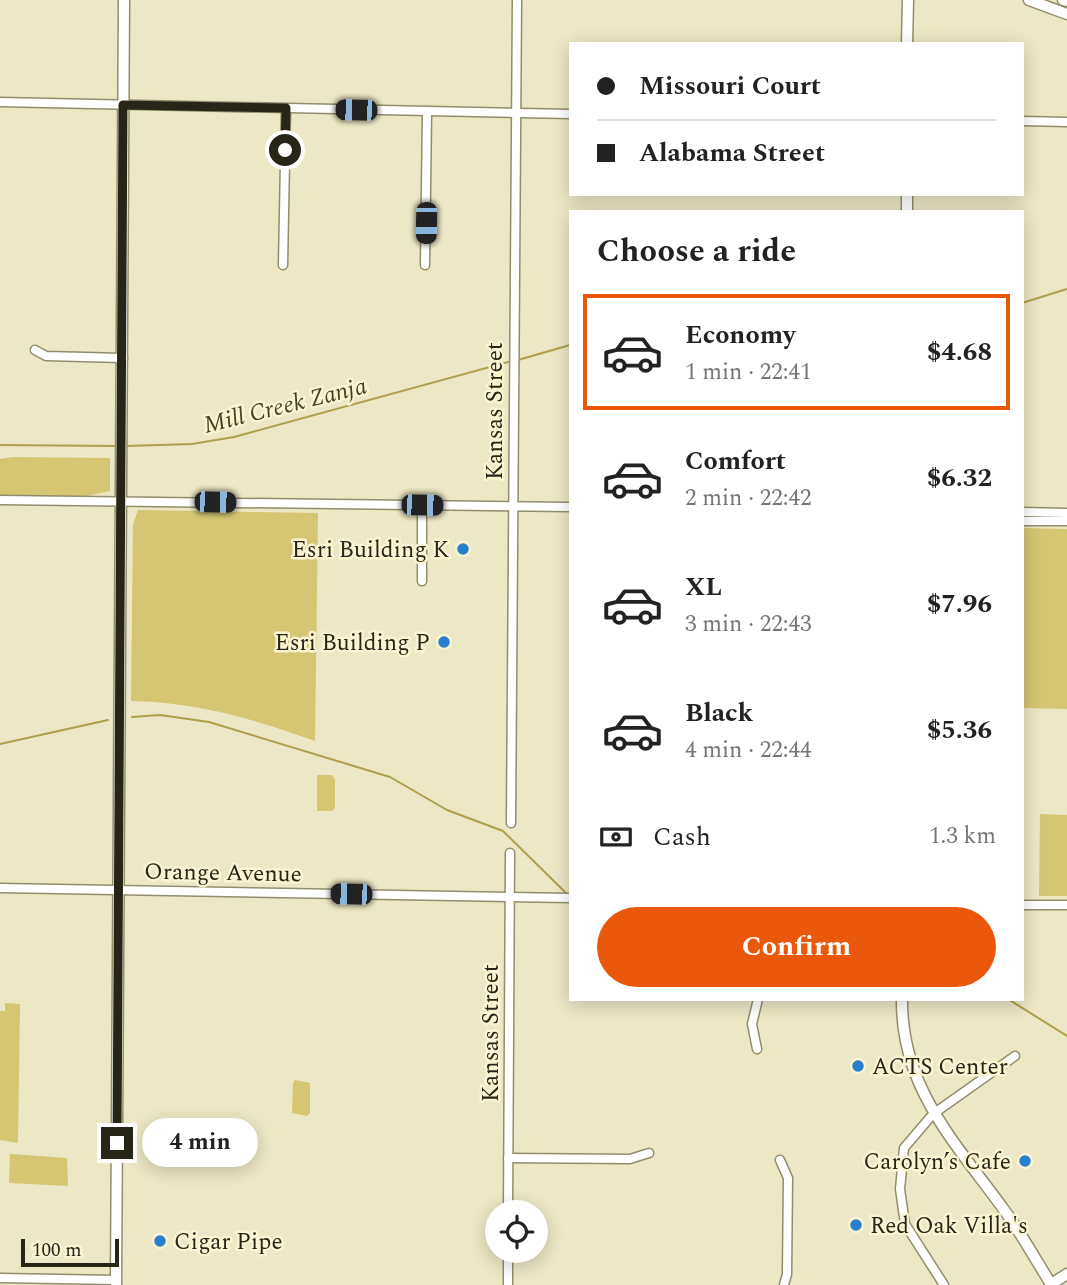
<!DOCTYPE html>
<html lang="en">
<head>
<meta charset="utf-8">
<style>
  body { margin:0; font-family:Spectral,serif; background:#f6f6f6; color:#222; height:100vh; display:flex; flex-direction:column; font-size:26px; white-space:nowrap }
  * { box-sizing:border-box; margin:0 }
  p { font-size:23px; color:#767676 }
  .icon { flex:none; width:38px; height:38px; fill:none; stroke:currentColor; stroke-width:2; stroke-linecap:round; stroke-linejoin:round }
  .map { position:relative; flex:1; overflow:hidden }
  .drawer { position:absolute; left:569px; top:210px; width:455px; height:791px; display:flex; flex-direction:column; background:#fff; border-radius:0px; box-shadow:0 4px 18px #0003 }
  .drawer>* { flex:none }
  .hud { position:absolute; left:569px; top:42px; width:455px; height:154px; border-radius:0px; box-shadow:0 4px 18px #0003; display:grid; align-content:center; height:154px; padding:0 28px; background:#fff }
  .controls { position:absolute; left:485px; top:1200px; display:grid; gap:14px }
  .controls a { display:grid; place-items:center; width:63px; height:63px; border-radius:50%; background:#fff; box-shadow:0 4px 18px #0003; font-size:35px }
  .scale { position:absolute; left:21px; bottom:18px; width:98px; box-sizing:border-box; padding-left:7px; border:4px solid #272518; border-top:0; font-size:19px; line-height:24px; white-space:nowrap; color:#272518; -webkit-text-stroke:5px #faf4d1; paint-order:stroke }
  .end { position:absolute; width:32px; height:32px; margin:-16px; border:9px solid #272518; background:#fff; box-shadow:0 0 0 4px #fff }
  .from { border-radius:50% }
  .bubble { position:absolute; height:49px; border-radius:24px; background:#fff; box-shadow:0 4px 18px #0003; font-size:23px; font-weight:700; line-height:49px; text-align:center }
  .car { position:absolute; width:21px; height:42px; margin:-21px -10px; border-radius:9px; box-shadow:0 0 5px 2px #0007; background:linear-gradient(#222 24%,#8ab4d8 0 40%,#222 0 76%,#8ab4d8 0 86%,#222 0) }
  .hud b { display:flex; align-items:center; gap:24px; height:66px; font-size:26px }
  .hud b+b { border-top:2px solid #e0e0e0 }
  .hud i { width:18px; height:18px; background:#222 }
  ul { padding:0; list-style:none }
  li { display:flex; align-items:center; gap:21px; height:116px; margin:0 14px 10px; padding:0 14px; border:4px solid transparent; border-radius:0px }
  li div { flex:1 }
  li b { display:block; font-size:26px }
  li em { font-style:normal; font-weight:700 }
  li.current { border-color:#ea580c }
  li>.icon { width:63px; height:63px; stroke-width:1.5 }
  h2 { padding:0 28px; font-size:32px; line-height:84px }
  .pay { display:flex; align-items:center; gap:18px; height:77px; padding:0 28px; font-size:26px }
  .pay p { margin-inline-start:auto }
  .button { display:flex; gap:14px; margin-top:auto; padding:14px 28px }
  .button a { flex:1; height:80px; border-radius:42px; background:#ea580c; color:#fff; font-size:28px; font-weight:700; line-height:80px; text-align:center }
  .map>svg:first-child { display:block }
</style>
</head>
<body>
<div class="map">
<svg width="1067" height="1285" viewBox="0 0 1067 1285">
  <rect width="100%" height="100%" fill="#ece7c4"/>
  <g fill="#d4c672">
    <polygon points="13,457 110,458 110,491 73,499 0,497 0,459"/>
    <path d="M138,510L318,513L315,741C254,719 196,702 131,701L133,525Z"/>
    <polygon points="1022,528 1067,529 1067,709 1022,708"/>
    <polygon points="317,775 332,775 335,779 335,808 332,811 317,811"/>
    <polygon points="1040,814 1067,815 1067,896 1039,896"/>
    <polygon points="5,1003 20,1004 18,1143 0,1140 0,1011 5,1011"/>
    <polygon points="295,1080 310,1083 310,1113 307,1116 292,1113 293,1083"/>
    <polygon points="10,1154 67,1158 68,1186 9,1183"/>
  </g>
  <g fill="none" stroke-linecap="round" stroke-linejoin="round">
    <g stroke="#ae9f4b" stroke-width="2">
      <polyline points="1022,303 1067,289"/>
      <polyline points="518,360 570,345"/>
      <polyline points="0,445 117,446"/>
      <polyline points="126,446 192,444 234,437 512,361"/>
      <polyline points="132,717 160,715 209,722 390,777 447,810 503,831 566,893"/>
      <polyline points="0,744 108,720"/>
      <polyline points="1008,999 1067,1036"/>
    </g>
    <defs>
      <g id="minor">
        <polyline points="0,102 570,114"/>
        <polyline points="1022,121 1067,122"/>
        <polyline points="283,265 286,109"/>
        <polyline points="425,265 427,112"/>
        <polyline points="35,350 46,356 123,358"/>
        <polyline points="0,500 570,507"/>
        <polyline points="422,505 422,581"/>
        <polyline points="1022,512 1067,513"/>
        <polyline points="1022,521 1067,521"/>
        <polyline points="511,823 517,0"/>
        <polyline points="0,888 570,898"/>
        <polyline points="1022,905 1067,905"/>
        <polyline points="757,1049 752,1024 758,999"/>
        <polyline points="508,1158 630,1159 649,1153"/>
        <polyline points="780,1160 788,1178 787,1274 784,1285"/>
        <polyline points="508,1213 510,853"/>
        <polyline points="508,1251 508,1285"/>
        <polyline points="0,1278 116,1280"/>
        <polyline points="944,1285 905,1224 900,1189 904,1148 933,1114 1015,1056"/>
      </g>
      <g id="major">
        <polyline points="1029,0 1067,14"/>
        <polyline points="1063,0 1067,1"/>
        <polyline points="907,44 908,0"/>
        <polyline points="907,212 907,194"/>
        <path d="M902,999C901,1087 954,1141 1002,1207C1020,1231 1035,1259 1051,1284"/>
        <polyline points="116,1285 124,0"/>
        <polyline points="1050,1285 1067,1274"/>
      </g>
    </defs>
    <use href="#minor" stroke="#928d6c" stroke-width="11"/>
    <use href="#major" stroke="#928d6c" stroke-width="13"/>
    <use href="#minor" stroke="#fff" stroke-width="8"/>
    <use href="#major" stroke="#fff" stroke-width="10"/>
  </g>
  <g fill="none" stroke-linecap="round" stroke-linejoin="round">
    <polyline stroke="#272518" stroke-width="9" points="117,1143 123,105 286,108 285,150"/>
  </g>
  <g fill="#277fcd" stroke="#faf4d1" stroke-width="2.5">
    <circle cx="463" cy="549" r="7"/>
    <circle cx="444" cy="642" r="7"/>
    <circle cx="858" cy="1066" r="7"/>
    <circle cx="1025" cy="1161" r="7"/>
    <circle cx="856" cy="1225" r="7"/>
    <circle cx="160" cy="1241" r="7"/>
  </g>
  <g text-anchor="middle" stroke-width="5" stroke-linejoin="round" paint-order="stroke">
    <g font-size="23" fill="#272518" stroke="#faf4d1">
      <text transform="translate(494 411) rotate(-90)" y="8">Kansas Street</text>
      <text transform="translate(223 872) rotate(1)" y="8">Orange Avenue</text>
      <text transform="translate(490 1033) rotate(-90)" y="8">Kansas Street</text>
    </g>
    <g font-size="23" fill="#272518" stroke="#faf4d1" text-anchor="end">
      <text x="449" y="557">Esri Building K</text>
      <text x="430" y="650">Esri Building P</text>
      <text x="872" y="1074" text-anchor="start">ACTS Center</text>
      <text x="1011" y="1169">Carolyn’s Cafe</text>
      <text x="870" y="1233" text-anchor="start">Red Oak Villa's</text>
      <text x="174" y="1249" text-anchor="start">Cigar Pipe</text>
    </g>
    <g font-size="24" font-style="italic" fill="#48421e" stroke="#faf4d1">
      <text transform="translate(285 405) rotate(-14)" y="8">Mill Creek Zanja</text>
    </g>
  </g>
</svg>
<div class="controls">
<a><svg class="icon" aria-label="locate" viewBox="0 0 24 24"><circle cx="12" cy="12" r="6"/><path d="M12 2v4M12 18v4M2 12h4M18 12h4"/></svg></a>
</div>
<div class="scale">100 m</div>
<i class="end from" style="left:285px;top:150px"></i>
<i class="end" style="left:117px;top:1143px"></i>
<div class="bubble" style="left:142px;top:1118px;width:116px">4 min</div>
<i class="car" style="left:356px;top:110px;rotate:271deg"></i>
<i class="car" style="left:426px;top:223px;rotate:181deg"></i>
<i class="car" style="left:215px;top:502px;rotate:91deg"></i>
<i class="car" style="left:422px;top:505px;rotate:91deg"></i>
<i class="car" style="left:351px;top:894px;rotate:271deg"></i>
<div class="hud">
<b><i class="from"></i>Missouri Court</b>
<b><i></i>Alabama Street</b>
</div>
<section class="drawer">
<h2>Choose a ride</h2>
<ul>
<li class="current"><svg class="icon" aria-label="car" viewBox="0 0 24 24"><path d="M5 17H2v-5l4-1 3-4h7l3 4 3 1v5h-3M9 17h6M6 11h13"/><circle cx="7" cy="17" r="2"/><circle cx="17" cy="17" r="2"/></svg><div><b>Economy</b><p>1 min · 22:41</p></div><em>$4.68</em></li>
<li><svg class="icon" aria-label="car" viewBox="0 0 24 24"><path d="M5 17H2v-5l4-1 3-4h7l3 4 3 1v5h-3M9 17h6M6 11h13"/><circle cx="7" cy="17" r="2"/><circle cx="17" cy="17" r="2"/></svg><div><b>Comfort</b><p>2 min · 22:42</p></div><em>$6.32</em></li>
<li><svg class="icon" aria-label="car" viewBox="0 0 24 24"><path d="M5 17H2v-5l4-1 3-4h7l3 4 3 1v5h-3M9 17h6M6 11h13"/><circle cx="7" cy="17" r="2"/><circle cx="17" cy="17" r="2"/></svg><div><b>XL</b><p>3 min · 22:43</p></div><em>$7.96</em></li>
<li><svg class="icon" aria-label="car" viewBox="0 0 24 24"><path d="M5 17H2v-5l4-1 3-4h7l3 4 3 1v5h-3M9 17h6M6 11h13"/><circle cx="7" cy="17" r="2"/><circle cx="17" cy="17" r="2"/></svg><div><b>Black</b><p>4 min · 22:44</p></div><em>$5.36</em></li>
</ul>
<div class="pay"><svg class="icon" aria-label="cash" viewBox="0 0 24 24"><path d="M3 7h18v10H3z"/><circle cx="12" cy="12" r="2"/></svg>Cash<p>1.3 km</p></div>
<div class="button"><a>Confirm</a></div>
</section>
</div>
</body>
</html>
